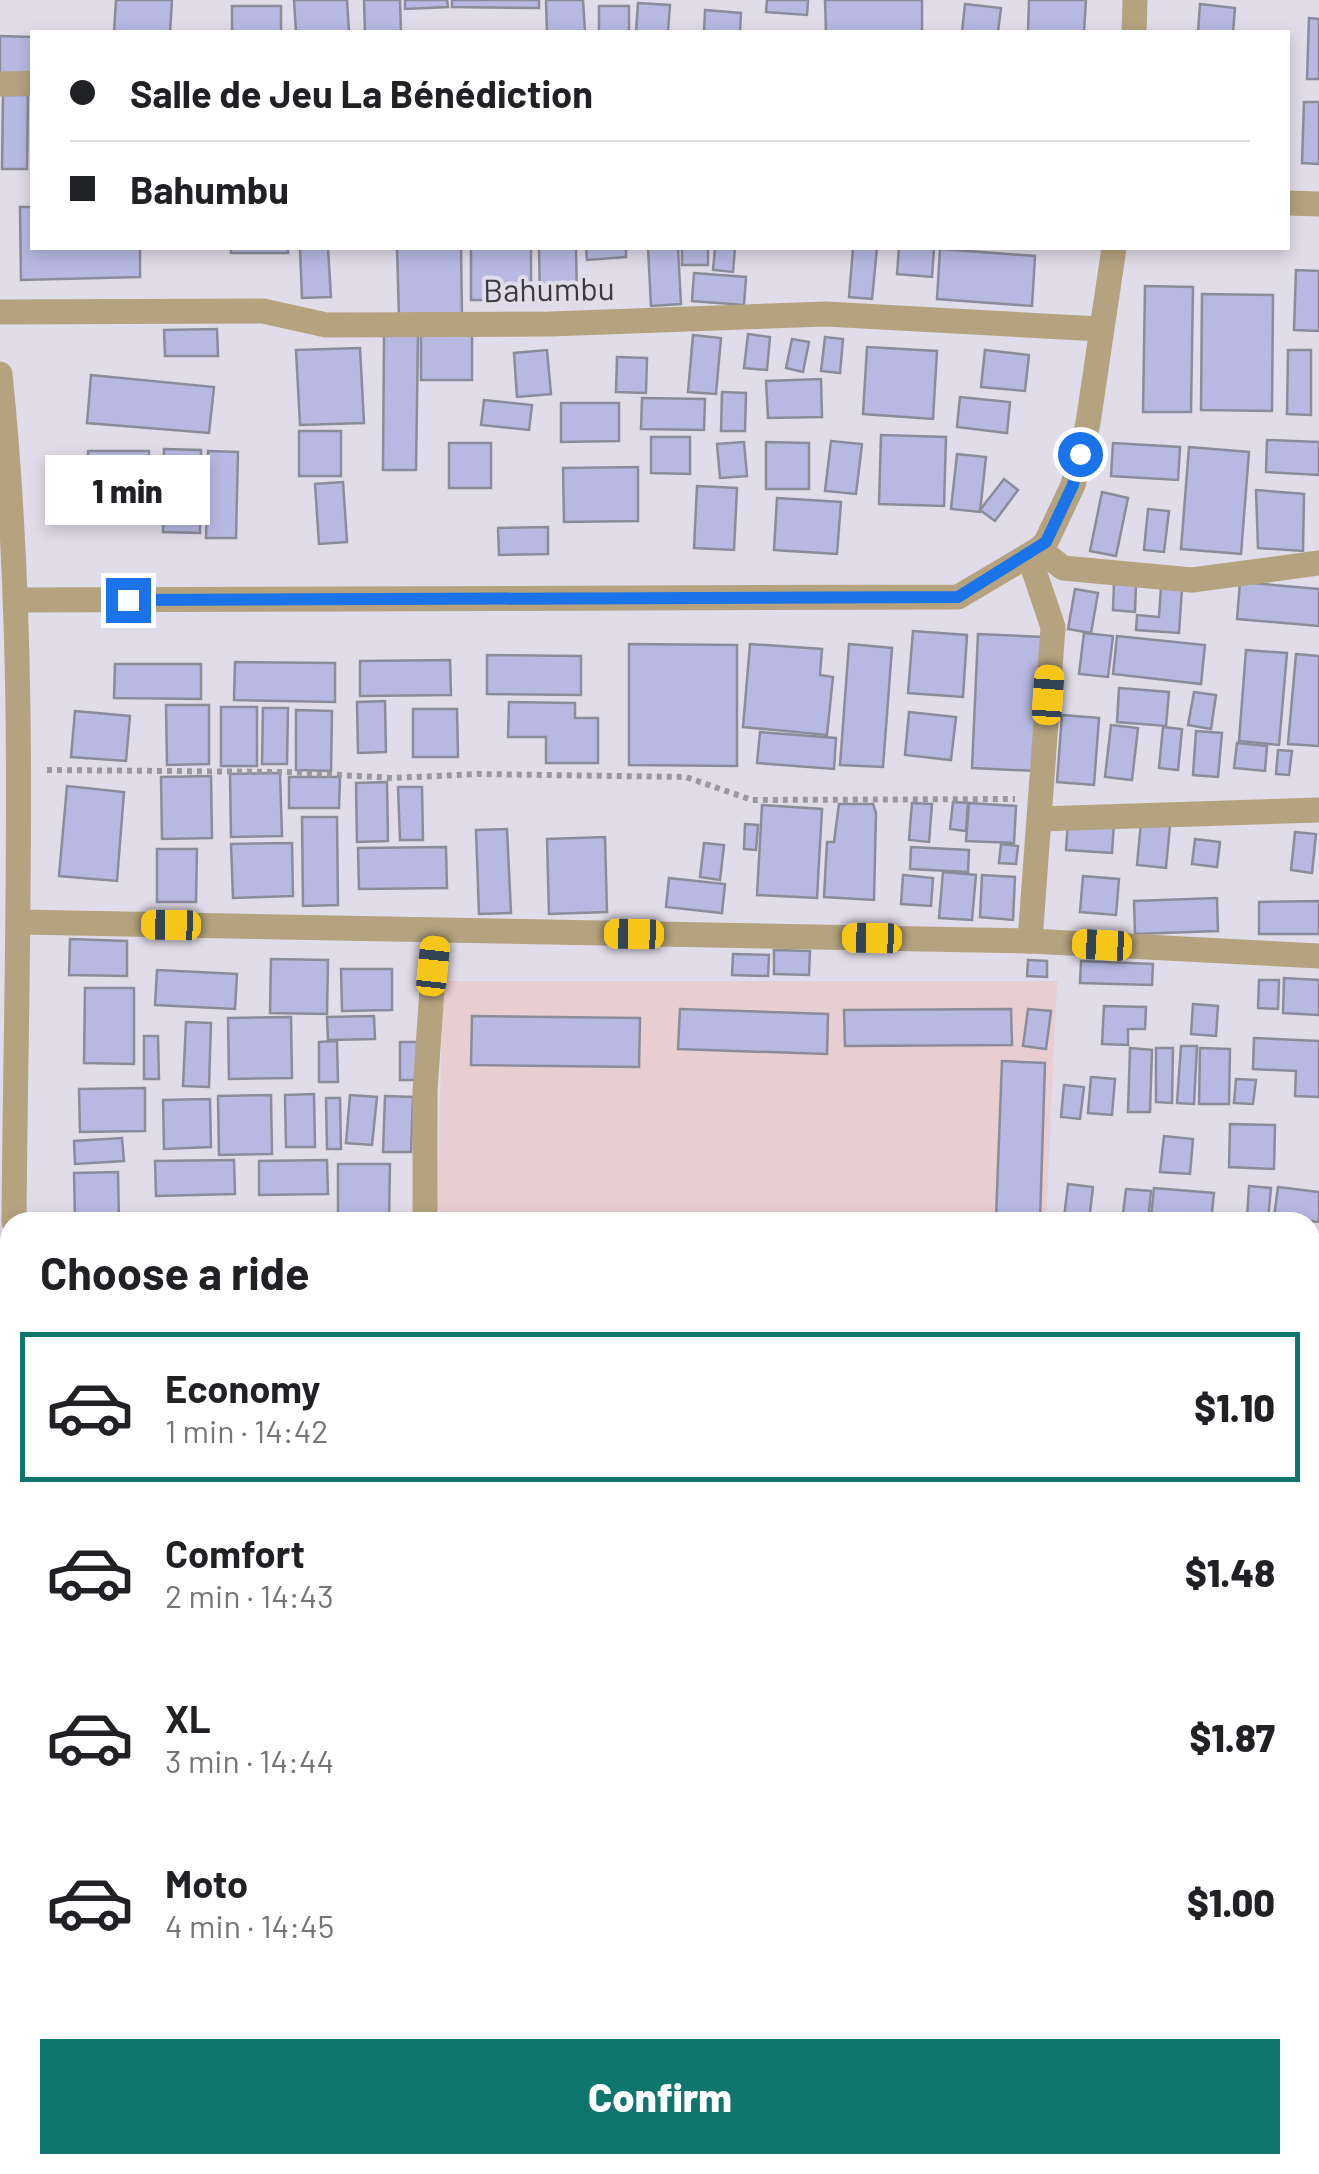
<!DOCTYPE html>
<html lang="en">
<head>
<meta charset="utf-8">
<style>
  body { margin:0; font-family:Barlow,sans-serif; background:#f6f6f6; color:#202124; height:100vh; display:flex; flex-direction:column; font-size:38px; white-space:nowrap }
  * { box-sizing:border-box; margin:0 }
  p { font-size:32px; color:#757577 }
  .icon { flex:none; width:55px; height:55px; fill:none; stroke:currentColor; stroke-width:2; stroke-linecap:round; stroke-linejoin:round }
  .map { position:relative; flex:1; overflow:hidden }
  .panel { position:absolute; left:0px; top:1212px; width:1320px; height:962px; display:flex; flex-direction:column; background:#fff; border-radius:30px 30px 0 0; box-shadow:0 5px 15px #0003 }
  .panel>* { flex:none }
  .guide { position:absolute; left:30px; top:30px; width:1260px; height:220px; border-radius:0px; box-shadow:0 5px 15px #0003; display:grid; align-content:center; height:220px; padding:0 40px; background:#fff }
  .end { position:absolute; width:45px; height:45px; margin:-22px; border:12px solid #1a73e8; background:#fff; box-shadow:0 0 0 5px #fff }
  .from { border-radius:50% }
  .bubble { position:absolute; height:70px; border-radius:0px; background:#fff; box-shadow:0 5px 15px #0003; font-size:32px; font-weight:800; line-height:70px; text-align:center }
  .car { position:absolute; width:30px; height:60px; margin:-30px -15px; border-radius:12px; box-shadow:0 0 8px 2px #0007; background:linear-gradient(#f5c518 24%,#345 0 40%,#f5c518 0 76%,#345 0 86%,#f5c518 0) }
  .guide b { display:flex; align-items:center; gap:35px; height:95px; font-size:38px }
  .guide b+b { border-top:2px solid #e0e0e0 }
  .guide i { width:25px; height:25px; background:#202124 }
  ul { padding:0; list-style:none }
  li { display:flex; align-items:center; gap:30px; height:150px; margin:0 20px 15px; padding:0 20px; border:5px solid transparent; border-radius:0px }
  li div { flex:1 }
  li b { display:block; font-size:38px }
  li em { font-style:normal; font-weight:800 }
  li.on { border-color:#0f766e }
  li>.icon { width:90px; height:90px; stroke-width:1.5 }
  h2 { padding:0 40px; font-size:45px; line-height:120px }
  .action { display:flex; gap:20px; margin-top:auto; padding:20px 40px }
  .action a { flex:1; height:115px; border-radius:0px; background:#0f766e; color:#fff; font-size:40px; font-weight:800; line-height:115px; text-align:center }
  .map>svg:first-child { display:block }
</style>
</head>
<body>
<div class="map">
<svg width="1319" height="2174" viewBox="0 0 1319 2174">
  <rect width="100%" height="100%" fill="#e1dce9"/>
  <polygon fill="#e8cdd1" points="443,981 1057,981 1046,1222 437,1222"/>
  <g fill="#b7b9e3" stroke="#8b8c99" stroke-width="2.5">
    <polygon points="116,0 172,0 170,32 114,32"/>
    <polygon points="294,0 347,0 349,32 296,32"/>
    <polygon points="364,0 400,0 401,32 365,32"/>
    <polygon points="405,0 447,0 448,7 405,9"/>
    <polygon points="452,0 539,0 539,8 452,7"/>
    <polygon points="546,0 583,0 585,32 547,32"/>
    <polygon points="767,0 808,0 807,15 766,12"/>
    <polygon points="825,0 922,0 922,32 826,32"/>
    <polygon points="1029,0 1086,0 1084,32 1028,32"/>
    <polygon points="638,3 670,5 668,32 636,32"/>
    <polygon points="965,4 1001,8 998,32 962,32"/>
    <polygon points="1200,4 1235,8 1233,32 1198,32"/>
    <polygon points="232,6 281,6 281,31 232,32"/>
    <rect x="599" y="6" width="30" height="26"/>
    <polygon points="705,10 741,13 740,32 704,32"/>
    <polygon points="1309,18 1319,19 1319,79 1307,79"/>
    <polygon points="0,36 32,37 32,76 0,76"/>
    <polygon points="3,95 28,95 27,169 2,169"/>
    <polygon points="1304,102 1319,102 1319,164 1302,163"/>
    <polygon points="20,207 32,207 32,248 140,248 140,277 21,280"/>
    <rect x="231" y="248" width="57" height="5"/>
    <polygon points="300,248 328,248 331,297 302,298"/>
    <polygon points="397,248 461,248 462,316 399,318"/>
    <rect x="471" y="248" width="60" height="52"/>
    <polygon points="539,248 576,248 577,299 540,300"/>
    <polygon points="586,248 626,248 626,257 587,260"/>
    <polygon points="648,248 678,248 681,304 651,306"/>
    <rect x="682" y="248" width="26" height="17"/>
    <polygon points="715,248 735,248 733,272 713,270"/>
    <polygon points="853,248 877,248 872,299 849,297"/>
    <polygon points="899,248 934,248 932,277 897,274"/>
    <polygon points="940,249 1035,256 1032,306 937,299"/>
    <polygon points="1296,270 1319,271 1319,331 1294,330"/>
    <polygon points="694,273 746,277 744,305 692,301"/>
    <polygon points="1145,286 1193,287 1191,412 1143,412"/>
    <polygon points="1202,294 1273,295 1272,411 1201,410"/>
    <polygon points="217,329 218,356 165,356 164,330"/>
    <rect x="421" y="334" width="51" height="46"/>
    <polygon points="748,334 770,337 767,370 744,368"/>
    <polygon points="384,335 418,335 416,470 383,470"/>
    <polygon points="693,335 721,338 716,394 688,392"/>
    <polygon points="825,337 843,339 840,373 821,371"/>
    <polygon points="792,339 809,342 803,372 786,368"/>
    <polygon points="867,347 937,351 933,419 863,414"/>
    <polygon points="360,348 364,423 300,425 296,350"/>
    <polygon points="547,350 551,394 517,397 514,353"/>
    <polygon points="985,350 1029,355 1025,391 981,387"/>
    <polygon points="1288,350 1311,350 1311,415 1287,414"/>
    <polygon points="617,357 647,358 646,393 616,392"/>
    <polygon points="91,375 214,387 209,433 87,423"/>
    <polygon points="821,379 822,417 768,418 766,381"/>
    <polygon points="722,392 746,393 745,431 721,431"/>
    <polygon points="960,397 1010,402 1007,433 957,427"/>
    <polygon points="642,398 705,399 704,430 641,429"/>
    <polygon points="484,400 532,405 529,430 481,425"/>
    <polygon points="561,403 619,403 619,441 561,442"/>
    <rect x="299" y="431" width="42" height="45"/>
    <polygon points="881,435 946,437 944,506 879,504"/>
    <polygon points="651,437 690,437 690,474 651,473"/>
    <polygon points="1267,440 1319,442 1319,475 1266,472"/>
    <polygon points="831,441 862,444 856,494 825,491"/>
    <polygon points="744,442 747,476 720,478 717,444"/>
    <polygon points="766,442 809,443 809,489 766,489"/>
    <rect x="449" y="443" width="42" height="45"/>
    <polygon points="1113,443 1180,447 1178,480 1111,476"/>
    <polygon points="1189,447 1249,452 1241,554 1181,549"/>
    <polygon points="164,449 201,450 200,533 163,532"/>
    <polygon points="88,451 149,451 148,519 87,518"/>
    <polygon points="208,451 238,452 236,538 206,538"/>
    <polygon points="957,454 986,457 980,512 951,509"/>
    <polygon points="638,467 638,521 564,522 563,468"/>
    <polygon points="1004,479 1018,490 995,521 980,510"/>
    <polygon points="343,482 347,542 319,544 315,484"/>
    <polygon points="697,486 737,488 734,550 694,548"/>
    <polygon points="1256,490 1304,494 1303,551 1258,548"/>
    <polygon points="1102,492 1128,498 1116,556 1090,551"/>
    <polygon points="777,498 841,502 837,554 774,550"/>
    <polygon points="1148,509 1169,511 1164,552 1144,550"/>
    <polygon points="548,527 548,554 499,555 498,528"/>
    <polygon points="1114,582 1136,583 1135,612 1113,610"/>
    <polygon points="1240,582 1319,589 1319,626 1237,619"/>
    <polygon points="1161,587 1182,589 1179,633 1136,630 1137,615 1159,617"/>
    <polygon points="1075,589 1098,593 1091,633 1068,629"/>
    <polygon points="913,631 967,635 963,697 908,693"/>
    <polygon points="1084,633 1113,636 1108,677 1079,674"/>
    <polygon points="978,634 1043,637 1036,771 972,768"/>
    <polygon points="1117,636 1205,645 1201,684 1113,674"/>
    <polygon points="629,644 737,645 737,766 629,765"/>
    <polygon points="750,644 822,649 820,675 833,677 827,735 743,727"/>
    <polygon points="849,644 892,648 883,767 840,765"/>
    <polygon points="1246,650 1287,653 1279,745 1239,741"/>
    <polygon points="1296,654 1319,656 1319,746 1288,744"/>
    <polygon points="487,655 581,656 581,695 487,694"/>
    <polygon points="450,660 451,695 360,696 360,661"/>
    <polygon points="235,662 335,663 335,702 234,700"/>
    <polygon points="115,664 201,664 201,699 114,698"/>
    <polygon points="1119,688 1169,692 1166,726 1117,722"/>
    <polygon points="1194,692 1216,695 1211,729 1188,725"/>
    <polygon points="385,701 386,752 358,753 357,702"/>
    <polygon points="509,702 575,703 575,718 598,718 598,763 546,763 546,737 508,737"/>
    <polygon points="166,705 209,705 209,764 167,765"/>
    <rect x="221" y="707" width="36" height="59"/>
    <polygon points="263,708 288,708 287,764 262,764"/>
    <polygon points="413,709 457,709 458,757 413,757"/>
    <polygon points="296,710 332,711 331,771 296,770"/>
    <polygon points="75,711 130,716 126,761 71,757"/>
    <polygon points="909,712 956,717 951,760 905,755"/>
    <polygon points="1062,715 1099,718 1094,785 1057,782"/>
    <polygon points="1111,725 1138,728 1132,780 1105,777"/>
    <polygon points="1163,727 1182,729 1178,770 1159,768"/>
    <polygon points="1196,731 1222,733 1218,777 1193,775"/>
    <polygon points="760,732 836,738 834,769 757,763"/>
    <polygon points="1237,743 1267,746 1265,771 1234,768"/>
    <polygon points="1278,750 1292,751 1289,775 1276,774"/>
    <polygon points="280,773 282,836 231,837 230,774"/>
    <polygon points="211,776 212,838 162,839 161,777"/>
    <polygon points="289,777 340,777 339,808 289,808"/>
    <polygon points="387,782 388,841 357,842 356,783"/>
    <polygon points="67,786 124,792 117,881 59,876"/>
    <polygon points="398,787 422,787 423,840 400,840"/>
    <polygon points="953,802 968,803 966,831 950,829"/>
    <polygon points="912,803 932,804 929,842 909,840"/>
    <polygon points="969,803 1016,806 1014,843 966,841"/>
    <polygon points="839,804 873,804 876,813 874,900 824,897 827,842 834,842"/>
    <polygon points="762,805 822,809 817,898 757,895"/>
    <polygon points="302,817 337,817 338,905 303,906"/>
    <polygon points="1068,820 1114,823 1112,853 1066,850"/>
    <polygon points="1141,822 1170,825 1166,868 1137,865"/>
    <polygon points="745,824 758,825 756,850 744,849"/>
    <polygon points="507,829 511,913 479,914 476,830"/>
    <polygon points="1295,832 1316,834 1312,873 1291,870"/>
    <polygon points="605,837 607,912 549,914 547,839"/>
    <polygon points="1195,839 1220,842 1217,867 1192,864"/>
    <polygon points="292,843 293,896 233,898 231,844"/>
    <polygon points="704,843 724,845 720,880 700,877"/>
    <polygon points="1001,844 1018,846 1016,864 999,863"/>
    <polygon points="446,847 447,888 359,889 358,848"/>
    <polygon points="911,847 969,850 968,872 910,869"/>
    <polygon points="157,849 197,849 196,902 157,902"/>
    <polygon points="943,872 976,875 972,920 939,918"/>
    <polygon points="903,875 933,878 931,906 901,904"/>
    <polygon points="982,875 1015,877 1013,920 980,917"/>
    <polygon points="1083,876 1119,879 1116,915 1080,912"/>
    <polygon points="669,878 725,884 722,913 666,907"/>
    <polygon points="1217,898 1218,931 1135,934 1134,901"/>
    <polygon points="1319,901 1319,934 1259,934 1259,902"/>
    <polygon points="70,939 127,941 127,976 69,975"/>
    <polygon points="774,950 810,951 809,975 774,974"/>
    <polygon points="733,954 769,955 768,976 732,975"/>
    <polygon points="271,959 328,960 327,1014 270,1013"/>
    <polygon points="1028,960 1047,961 1047,977 1027,976"/>
    <polygon points="1081,961 1153,964 1152,985 1080,983"/>
    <polygon points="341,969 392,969 392,1010 342,1011"/>
    <polygon points="157,970 237,974 235,1009 155,1005"/>
    <polygon points="1284,978 1319,980 1319,1015 1283,1013"/>
    <polygon points="1259,980 1279,980 1278,1009 1258,1008"/>
    <polygon points="85,988 134,988 134,1064 84,1063"/>
    <polygon points="1193,1004 1218,1006 1216,1036 1191,1034"/>
    <polygon points="1104,1006 1146,1007 1145,1029 1128,1029 1128,1045 1102,1044"/>
    <polygon points="680,1009 828,1014 827,1054 678,1049"/>
    <polygon points="1011,1009 1012,1045 845,1046 844,1010"/>
    <polygon points="1028,1009 1051,1011 1046,1049 1023,1046"/>
    <polygon points="374,1016 375,1039 328,1040 327,1017"/>
    <polygon points="472,1016 640,1018 639,1067 471,1065"/>
    <polygon points="291,1017 292,1078 229,1079 228,1018"/>
    <polygon points="186,1022 211,1023 209,1087 183,1086"/>
    <polygon points="144,1036 158,1036 159,1079 144,1079"/>
    <polygon points="1254,1038 1319,1041 1319,1097 1295,1096 1296,1071 1253,1069"/>
    <polygon points="337,1041 338,1082 319,1082 319,1042"/>
    <polygon points="400,1042 417,1042 418,1080 400,1080"/>
    <polygon points="1181,1046 1197,1046 1194,1104 1177,1103"/>
    <polygon points="1130,1048 1152,1050 1150,1112 1128,1112"/>
    <polygon points="1156,1048 1173,1048 1172,1103 1156,1102"/>
    <polygon points="1200,1048 1230,1049 1229,1104 1199,1104"/>
    <polygon points="1002,1061 1045,1063 1040,1220 996,1218"/>
    <polygon points="1091,1077 1115,1079 1112,1115 1088,1113"/>
    <polygon points="1236,1079 1256,1080 1253,1104 1234,1103"/>
    <polygon points="1064,1085 1084,1087 1080,1119 1061,1117"/>
    <polygon points="145,1088 145,1131 80,1132 79,1089"/>
    <polygon points="314,1094 315,1147 286,1147 285,1095"/>
    <polygon points="271,1095 272,1154 219,1155 218,1096"/>
    <polygon points="350,1095 377,1097 372,1145 346,1143"/>
    <polygon points="385,1096 413,1097 411,1152 383,1152"/>
    <polygon points="326,1098 340,1098 341,1149 327,1149"/>
    <polygon points="210,1099 211,1147 164,1149 163,1100"/>
    <polygon points="1230,1124 1275,1125 1274,1169 1229,1167"/>
    <polygon points="1164,1136 1193,1139 1190,1174 1160,1172"/>
    <polygon points="122,1138 124,1161 75,1164 74,1141"/>
    <polygon points="234,1160 235,1194 156,1196 155,1161"/>
    <polygon points="327,1160 328,1194 259,1195 259,1161"/>
    <polygon points="338,1164 390,1164 389,1222 338,1222"/>
    <polygon points="118,1172 119,1220 75,1220 74,1173"/>
    <polygon points="1068,1184 1093,1187 1089,1221 1064,1218"/>
    <polygon points="1249,1186 1271,1188 1268,1219 1247,1218"/>
    <polygon points="1278,1187 1319,1192 1319,1222 1274,1217"/>
    <polygon points="1154,1188 1214,1193 1211,1222 1151,1218"/>
    <polygon points="1126,1189 1151,1191 1148,1222 1122,1222"/>
    <rect x="1310" y="1898" width="5" height="93"/>
    <polygon points="0,2080 10,2080 12,2174 0,2174"/>
    <polygon points="26,2165 70,2165 69,2174 24,2174"/>
    <polygon points="125,2165 207,2165 206,2174 124,2174"/>
    <polygon points="697,2165 739,2165 739,2172 697,2171"/>
    <polygon points="755,2165 802,2165 802,2172 755,2169"/>
    <polygon points="882,2165 955,2165 954,2174 891,2174 892,2170 882,2169"/>
    <polygon points="1030,2167 1127,2172 1127,2174 1030,2174"/>
  </g>
  <g fill="none" stroke-linecap="round" stroke-linejoin="round">
    <g stroke="#9b97a1" stroke-width="6" stroke-dasharray="5 5" stroke-linecap="butt">
      <polyline points="47,770 287,772 393,778 478,774 686,777 752,800 1015,799"/>
      <polyline points="0,1411 10,1411"/>
      <polyline points="0,1713 10,1712"/>
    </g>
    <g stroke="#b5a37f" stroke-width="25">
      <polyline points="1134,32 1135,0"/>
      <polyline points="0,84 32,83"/>
      <polyline points="1288,203 1319,204"/>
      <polyline points="0,312 263,311 326,325 550,324 826,314 1100,329"/>
      <path d="M0,374C29,656 16,940 14,1222"/>
      <polyline points="1039,549 1063,568 1192,580 1319,563"/>
      <polyline points="16,600 958,597 1039,549"/>
      <polyline points="1040,819 1319,810"/>
      <polyline points="20,922 1030,941 1319,956"/>
      <polyline points="1030,941 1053,627 1033,568 1039,549 1046,542 1073,485 1088,423 1114,248"/>
      <polyline points="425,1222 425,1091 436,931"/>
      <polyline points="0,1262 10,1262"/>
      <polyline points="1310,1310 1319,1310"/>
      <polyline points="0,1547 10,1547"/>
      <polyline points="0,1823 10,1823"/>
      <polyline points="0,2006 10,2006"/>
      <polyline points="1310,2022 1319,2022"/>
      <polyline points="261,2165 262,2174"/>
      <polyline points="1291,2165 1292,2174"/>
    </g>
  </g>
  <g fill="none" stroke-linecap="round" stroke-linejoin="round">
    <polyline stroke="#1a73e8" stroke-width="12" points="128,600 958,597 1046,542 1073,485 1080,454"/>
  </g>
  <g text-anchor="middle" stroke-width="8" stroke-linejoin="round" paint-order="stroke">
    <g font-size="32" fill="#3c3a40" stroke="#e1dce9">
      <text transform="translate(549 290) rotate(-1)" y="11">Bahumbu</text>
    </g>
  </g>
</svg>
<i class="end from" style="left:1080px;top:454px"></i>
<i class="end" style="left:128px;top:600px"></i>
<div class="bubble" style="left:45px;top:455px;width:165px">1 min</div>
<i class="car" style="left:1048px;top:695px;rotate:4deg"></i>
<i class="car" style="left:171px;top:925px;rotate:271deg"></i>
<i class="car" style="left:634px;top:934px;rotate:271deg"></i>
<i class="car" style="left:872px;top:938px;rotate:271deg"></i>
<i class="car" style="left:1102px;top:945px;rotate:273deg"></i>
<i class="car" style="left:433px;top:966px;rotate:6deg"></i>
<div class="guide">
<b><i class="from"></i>Salle de Jeu La Bénédiction</b>
<b><i></i>Bahumbu</b>
</div>
<section class="panel">
<h2>Choose a ride</h2>
<ul>
<li class="on"><svg class="icon" aria-label="car" viewBox="0 0 24 24"><path d="M5 17H2v-5l4-1 3-4h7l3 4 3 1v5h-3M9 17h6M6 11h13"/><circle cx="7" cy="17" r="2"/><circle cx="17" cy="17" r="2"/></svg><div><b>Economy</b><p>1 min · 14:42</p></div><em>$1.10</em></li>
<li><svg class="icon" aria-label="car" viewBox="0 0 24 24"><path d="M5 17H2v-5l4-1 3-4h7l3 4 3 1v5h-3M9 17h6M6 11h13"/><circle cx="7" cy="17" r="2"/><circle cx="17" cy="17" r="2"/></svg><div><b>Comfort</b><p>2 min · 14:43</p></div><em>$1.48</em></li>
<li><svg class="icon" aria-label="car" viewBox="0 0 24 24"><path d="M5 17H2v-5l4-1 3-4h7l3 4 3 1v5h-3M9 17h6M6 11h13"/><circle cx="7" cy="17" r="2"/><circle cx="17" cy="17" r="2"/></svg><div><b>XL</b><p>3 min · 14:44</p></div><em>$1.87</em></li>
<li><svg class="icon" aria-label="car" viewBox="0 0 24 24"><path d="M5 17H2v-5l4-1 3-4h7l3 4 3 1v5h-3M9 17h6M6 11h13"/><circle cx="7" cy="17" r="2"/><circle cx="17" cy="17" r="2"/></svg><div><b>Moto</b><p>4 min · 14:45</p></div><em>$1.00</em></li>
</ul>
<div class="action"><a>Confirm</a></div>
</section>
</div>
</body>
</html>
